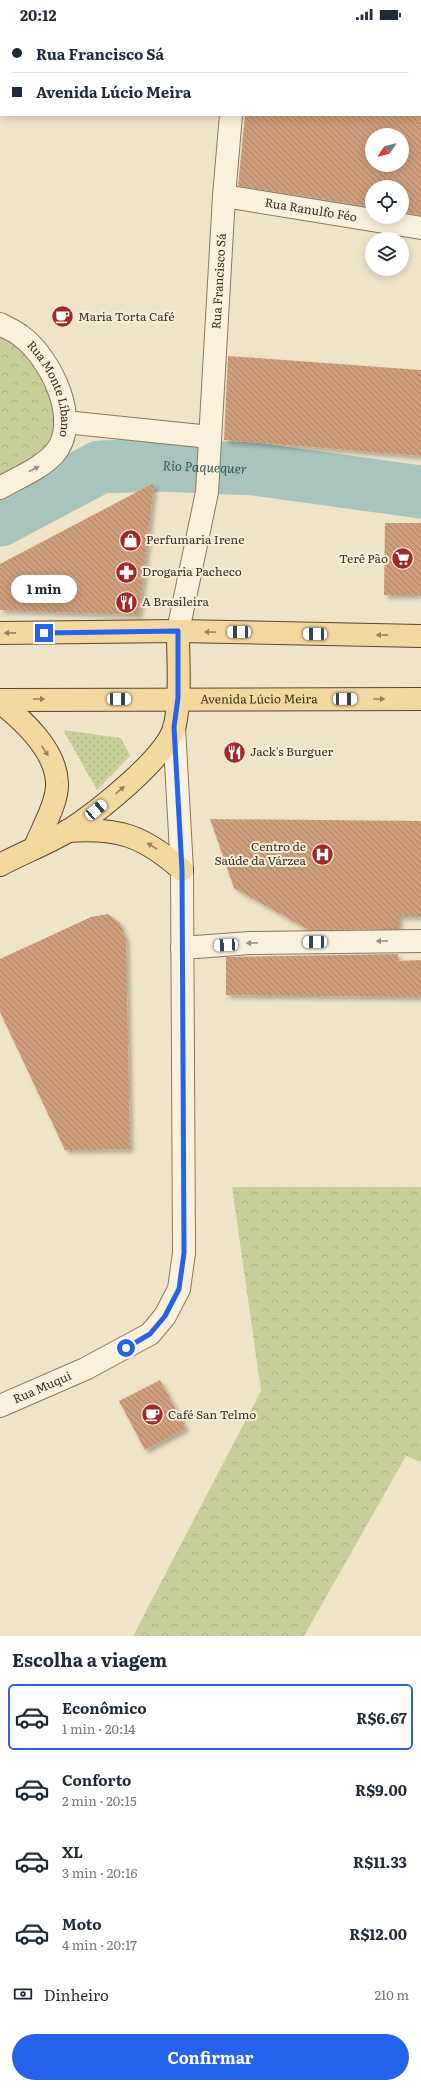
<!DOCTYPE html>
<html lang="pt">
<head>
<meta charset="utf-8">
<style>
  body { margin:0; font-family:Literata,serif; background:#f2f2f3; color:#1f2937; height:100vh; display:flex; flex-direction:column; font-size:15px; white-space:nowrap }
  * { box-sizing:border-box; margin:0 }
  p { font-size:13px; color:#747a83 }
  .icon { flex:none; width:22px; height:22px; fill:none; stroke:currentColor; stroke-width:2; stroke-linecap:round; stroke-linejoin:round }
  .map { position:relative; height:1608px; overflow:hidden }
  .details { display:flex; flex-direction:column; background:#fff; flex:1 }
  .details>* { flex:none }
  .top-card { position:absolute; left:0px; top:0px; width:421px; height:88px; box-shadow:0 2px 10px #0003; display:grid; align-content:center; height:88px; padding:0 12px; background:#fff }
  .needle { width:26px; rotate:235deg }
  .controls { position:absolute; left:365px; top:100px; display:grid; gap:8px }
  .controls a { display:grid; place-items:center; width:44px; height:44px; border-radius:50%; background:#fff; box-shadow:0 2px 10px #0003; font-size:20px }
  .end { position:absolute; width:18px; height:18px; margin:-9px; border:5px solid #2563eb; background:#fff; box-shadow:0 0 0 2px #fff }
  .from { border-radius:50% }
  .bubble { position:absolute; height:28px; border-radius:14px; background:#fff; box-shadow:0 2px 10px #0003; font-size:13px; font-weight:700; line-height:28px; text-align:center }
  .car { position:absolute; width:12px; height:24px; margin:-12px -6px; border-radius:5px; box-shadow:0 0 3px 1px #0007; background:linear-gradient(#fff 24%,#345 0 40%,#fff 0 76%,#345 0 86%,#fff 0) }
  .top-card b { display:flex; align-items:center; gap:14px; height:38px; font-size:15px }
  .top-card b+b { border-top:1px solid #e0e1e3 }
  .top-card i { width:10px; height:10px; background:#1f2937 }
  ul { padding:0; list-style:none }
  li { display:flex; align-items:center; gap:12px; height:66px; margin:0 8px 6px; padding:0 4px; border:2px solid transparent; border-radius:6px }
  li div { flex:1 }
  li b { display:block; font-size:15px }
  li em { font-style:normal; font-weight:700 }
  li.current { border-color:#2563eb }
  li>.icon { width:36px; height:36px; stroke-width:1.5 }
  h2 { padding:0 12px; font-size:18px; line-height:48px }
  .pay { display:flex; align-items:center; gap:10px; height:44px; padding:0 12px; font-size:15px }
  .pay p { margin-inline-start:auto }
  .button { display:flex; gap:8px; margin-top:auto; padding:8px 12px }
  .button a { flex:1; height:46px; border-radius:24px; background:#2563eb; color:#fff; font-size:16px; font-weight:700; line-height:46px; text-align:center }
  .status { display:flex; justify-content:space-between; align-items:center; height:28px; padding:0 20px; background:#fff; direction:ltr }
  .status svg { height:11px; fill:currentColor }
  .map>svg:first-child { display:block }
</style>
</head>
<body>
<div class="status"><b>20:12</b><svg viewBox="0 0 49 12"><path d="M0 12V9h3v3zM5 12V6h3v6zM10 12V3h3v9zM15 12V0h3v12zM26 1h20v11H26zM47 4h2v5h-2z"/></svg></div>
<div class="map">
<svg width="421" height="1608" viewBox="0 0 421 1608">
  <defs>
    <pattern id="grass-dots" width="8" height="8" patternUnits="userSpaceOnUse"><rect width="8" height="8" fill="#c9cf9b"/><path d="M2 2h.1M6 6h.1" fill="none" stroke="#aeb285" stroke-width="1.8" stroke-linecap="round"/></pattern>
    <pattern id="forest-crowns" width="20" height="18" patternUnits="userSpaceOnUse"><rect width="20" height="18" fill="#c9cf9b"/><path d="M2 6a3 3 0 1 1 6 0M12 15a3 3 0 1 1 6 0" fill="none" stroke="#aeb285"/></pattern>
    <pattern id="building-back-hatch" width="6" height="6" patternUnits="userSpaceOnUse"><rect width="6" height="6" fill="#cf9f7d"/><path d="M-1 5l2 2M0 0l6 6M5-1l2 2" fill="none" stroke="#a98266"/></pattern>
    <filter id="shadow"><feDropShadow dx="3.5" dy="3.5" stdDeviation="2" flood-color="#0004"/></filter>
  </defs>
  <rect width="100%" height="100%" fill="#f0e4c8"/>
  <polygon fill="url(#grass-dots)" points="63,702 121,710 130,728 97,762"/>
  <g fill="url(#forest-crowns)">
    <polygon points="0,302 31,325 53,358 57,397 42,432 0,452"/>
    <polygon points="232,1159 421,1159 421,1434 406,1428 304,1608 133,1608 261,1363"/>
  </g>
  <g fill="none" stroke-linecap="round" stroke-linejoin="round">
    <path stroke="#a9c4bc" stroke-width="53" id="s1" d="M0,492L100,439L159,437L254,441L421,464"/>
  </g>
  <g fill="url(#building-back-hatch)" fill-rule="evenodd" filter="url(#shadow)">
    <path d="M245,87H421V187L402,184V159H372V179L238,158ZM372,107H402V137H372Z"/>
    <polygon points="228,328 421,342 421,428 224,412"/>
    <polygon points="154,455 139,587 0,582 0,536"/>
    <polygon points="385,495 421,495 421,567 384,567"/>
    <polygon points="210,791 421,793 421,888 399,888 399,901 309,902 234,860"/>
    <polygon points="108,886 120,895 126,911 130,1121 65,1122 0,984 0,931 91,889"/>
    <polygon points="398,926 398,933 421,932 421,969 226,967 226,929"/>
    <polygon points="160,1352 186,1400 145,1422 119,1373"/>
  </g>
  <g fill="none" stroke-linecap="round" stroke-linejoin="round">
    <defs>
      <g id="minor">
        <polyline points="238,1 238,0"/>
        <polyline points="420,69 421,69"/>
        <path id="s2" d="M224,168L421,200"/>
        <path id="s3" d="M0,296C7,300 15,303 21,308C50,329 83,394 54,426C40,441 17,450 0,460"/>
        <polyline points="65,394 210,409"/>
        <path id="s4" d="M178,603L207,464L224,168L231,87"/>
        <polyline points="182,920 250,915 421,913"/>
        <path id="s5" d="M0,1378L85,1341L150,1306L165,1288L179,1261L184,1225L182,842L174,699"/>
      </g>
      <g id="major">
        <polyline points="0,605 178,603 421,608"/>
        <path id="s6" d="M0,672L421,671"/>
        <path d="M0,674C24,693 56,722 57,755C58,774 42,801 35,819"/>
        <path d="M67,803C118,799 144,808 182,842"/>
        <path d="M0,837C22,825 47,816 68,803C96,785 168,729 175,697C181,667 178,634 178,603"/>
      </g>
    </defs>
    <use href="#minor" stroke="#8d765c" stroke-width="24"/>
    <use href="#major" stroke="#5b4430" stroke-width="24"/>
    <use href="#minor" stroke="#faf1dc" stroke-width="22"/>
    <use href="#major" stroke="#f3d9a0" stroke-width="22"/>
  </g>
  <defs><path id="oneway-solid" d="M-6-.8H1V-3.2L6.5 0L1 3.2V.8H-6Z"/></defs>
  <g fill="#9c907e">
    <use href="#oneway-solid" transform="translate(34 441) rotate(-28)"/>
    <use href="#oneway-solid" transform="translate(382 913) rotate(179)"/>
    <use href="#oneway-solid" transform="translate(252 915) rotate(178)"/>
  </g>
  <g fill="#988460">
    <use href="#oneway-solid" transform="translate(210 604) rotate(-179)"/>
    <use href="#oneway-solid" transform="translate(10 605) rotate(179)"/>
    <use href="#oneway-solid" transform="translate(382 607) rotate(-179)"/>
    <use href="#oneway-solid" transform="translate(39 671)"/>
    <use href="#oneway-solid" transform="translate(379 671)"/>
    <use href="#oneway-solid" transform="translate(45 723) rotate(56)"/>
    <use href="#oneway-solid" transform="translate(120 762) rotate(-41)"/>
    <use href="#oneway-solid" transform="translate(152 818) rotate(-148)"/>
  </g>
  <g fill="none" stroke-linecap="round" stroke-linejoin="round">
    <polyline stroke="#2563eb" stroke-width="5" points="44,605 178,603 178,670 174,699 182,842 184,1225 179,1261 165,1288 150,1306 126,1320"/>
  </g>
  <defs>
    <symbol id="cafe-disc" viewBox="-11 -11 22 22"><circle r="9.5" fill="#9e2a2b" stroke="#f7eed8"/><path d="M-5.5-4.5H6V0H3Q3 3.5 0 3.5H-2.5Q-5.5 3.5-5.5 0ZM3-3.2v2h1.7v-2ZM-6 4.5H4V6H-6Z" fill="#fff"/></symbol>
    <symbol id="shop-disc" viewBox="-11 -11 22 22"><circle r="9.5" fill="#9e2a2b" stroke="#f7eed8"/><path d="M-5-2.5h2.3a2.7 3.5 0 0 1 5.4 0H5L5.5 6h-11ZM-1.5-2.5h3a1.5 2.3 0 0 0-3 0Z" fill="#fff"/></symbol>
    <symbol id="supermarket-disc" viewBox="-11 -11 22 22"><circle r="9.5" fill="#9e2a2b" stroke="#f7eed8"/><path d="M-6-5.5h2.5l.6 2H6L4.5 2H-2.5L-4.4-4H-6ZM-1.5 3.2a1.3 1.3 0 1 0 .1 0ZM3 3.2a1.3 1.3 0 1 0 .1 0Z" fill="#fff"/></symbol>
    <symbol id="pharmacy-disc" viewBox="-11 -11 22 22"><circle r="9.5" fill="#9e2a2b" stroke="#f7eed8"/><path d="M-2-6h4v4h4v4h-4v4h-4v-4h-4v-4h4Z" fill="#fff"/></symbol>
    <symbol id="restaurant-disc" viewBox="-11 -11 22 22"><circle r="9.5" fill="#9e2a2b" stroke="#f7eed8"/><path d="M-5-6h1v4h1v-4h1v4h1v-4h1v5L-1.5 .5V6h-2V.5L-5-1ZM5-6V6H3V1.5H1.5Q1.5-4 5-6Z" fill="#fff"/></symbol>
    <symbol id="hospital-disc" viewBox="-11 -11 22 22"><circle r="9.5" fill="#9e2a2b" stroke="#f7eed8"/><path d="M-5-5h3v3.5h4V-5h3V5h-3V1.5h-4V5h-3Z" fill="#fff"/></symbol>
  </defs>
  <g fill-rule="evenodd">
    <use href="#cafe-disc" x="50" y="276" width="25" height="25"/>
    <use href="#shop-disc" x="118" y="500" width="25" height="25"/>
    <use href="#supermarket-disc" x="390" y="518" width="25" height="25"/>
    <use href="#pharmacy-disc" x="114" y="532" width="25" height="25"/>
    <use href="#restaurant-disc" x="114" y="562" width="25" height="25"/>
    <use href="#restaurant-disc" x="222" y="712" width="25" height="25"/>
    <use href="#hospital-disc" x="310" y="814" width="25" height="25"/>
    <use href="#cafe-disc" x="140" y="1374" width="25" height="25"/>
  </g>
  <g text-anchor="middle" stroke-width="4" stroke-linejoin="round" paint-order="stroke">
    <g font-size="12" fill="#3d2e20" stroke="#f7eed8">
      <text dy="4" stroke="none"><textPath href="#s2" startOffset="88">Rua Ranulfo Féo</textPath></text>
      <text dy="4" stroke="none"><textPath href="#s4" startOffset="353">Rua Francisco Sá</textPath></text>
      <text dy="4" stroke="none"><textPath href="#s3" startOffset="87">Rua Monte Líbano</textPath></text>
      <text dy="4" stroke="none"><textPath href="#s6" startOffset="259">Avenida Lúcio Meira</textPath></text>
      <text dy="4" stroke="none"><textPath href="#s5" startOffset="46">Rua Muqui</textPath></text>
    </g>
    <g font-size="12" fill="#3d2e20" stroke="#f7eed8" text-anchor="start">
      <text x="78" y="293">Maria Torta Café</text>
      <text x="146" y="516">Perfumaria Irene</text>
      <text x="388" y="535" text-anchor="end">Terê Pão</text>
      <text x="142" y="548">Drogaria Pacheco</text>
      <text x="142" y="578">A Brasileira</text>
      <text x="250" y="728">Jack's Burguer</text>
      <text x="306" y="823" text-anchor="end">Centro de<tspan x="306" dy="14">Saúde da Várzea</tspan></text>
      <text x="168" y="1391">Café San Telmo</text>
    </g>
    <g font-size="13" font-style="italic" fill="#2f5d5a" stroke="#f7eed8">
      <text dy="5" stroke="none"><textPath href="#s1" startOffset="218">Rio Paquequer</textPath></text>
    </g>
  </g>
</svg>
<div class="controls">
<a><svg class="needle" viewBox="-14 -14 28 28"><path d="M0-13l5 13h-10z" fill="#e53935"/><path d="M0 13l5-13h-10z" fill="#747a83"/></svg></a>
<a><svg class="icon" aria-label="locate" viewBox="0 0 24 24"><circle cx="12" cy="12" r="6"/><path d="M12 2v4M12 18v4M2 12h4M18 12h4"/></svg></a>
<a><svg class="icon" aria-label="layers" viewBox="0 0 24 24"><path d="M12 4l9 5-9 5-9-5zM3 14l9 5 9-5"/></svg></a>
</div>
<i class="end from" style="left:126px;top:1320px"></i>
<i class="end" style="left:44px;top:605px"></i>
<div class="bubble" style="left:11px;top:547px;width:66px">1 min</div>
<i class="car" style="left:239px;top:604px;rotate:271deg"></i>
<i class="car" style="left:315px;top:606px;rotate:271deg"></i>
<i class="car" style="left:119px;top:671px;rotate:90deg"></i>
<i class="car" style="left:345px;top:671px;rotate:90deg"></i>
<i class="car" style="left:96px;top:782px;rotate:50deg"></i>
<i class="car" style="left:315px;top:914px;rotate:269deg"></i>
<i class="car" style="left:226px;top:917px;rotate:267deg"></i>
<div class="top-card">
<b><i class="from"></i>Rua Francisco Sá</b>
<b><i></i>Avenida Lúcio Meira</b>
</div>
</div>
<section class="details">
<h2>Escolha a viagem</h2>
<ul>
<li class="current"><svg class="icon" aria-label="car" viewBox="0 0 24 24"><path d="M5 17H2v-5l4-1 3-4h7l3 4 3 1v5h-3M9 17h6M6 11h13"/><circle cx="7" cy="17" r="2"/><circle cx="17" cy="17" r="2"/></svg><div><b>Econômico</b><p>1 min · 20:14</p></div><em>R$6.67</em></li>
<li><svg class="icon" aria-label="car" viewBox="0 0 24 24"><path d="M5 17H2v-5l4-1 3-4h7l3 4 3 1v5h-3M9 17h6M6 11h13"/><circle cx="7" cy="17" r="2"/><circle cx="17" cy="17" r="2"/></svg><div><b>Conforto</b><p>2 min · 20:15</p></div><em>R$9.00</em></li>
<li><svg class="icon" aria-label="car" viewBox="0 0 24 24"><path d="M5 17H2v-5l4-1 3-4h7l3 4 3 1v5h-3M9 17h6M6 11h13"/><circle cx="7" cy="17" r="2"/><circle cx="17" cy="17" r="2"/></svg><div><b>XL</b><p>3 min · 20:16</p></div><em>R$11.33</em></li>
<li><svg class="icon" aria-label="car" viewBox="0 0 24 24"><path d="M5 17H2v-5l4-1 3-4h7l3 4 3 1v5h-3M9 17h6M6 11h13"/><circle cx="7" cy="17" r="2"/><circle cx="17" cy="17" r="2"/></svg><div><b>Moto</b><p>4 min · 20:17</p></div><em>R$12.00</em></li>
</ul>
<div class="pay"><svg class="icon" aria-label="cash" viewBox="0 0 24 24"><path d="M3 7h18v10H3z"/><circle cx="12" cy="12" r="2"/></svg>Dinheiro<p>210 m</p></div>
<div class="button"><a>Confirmar</a></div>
</section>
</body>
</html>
